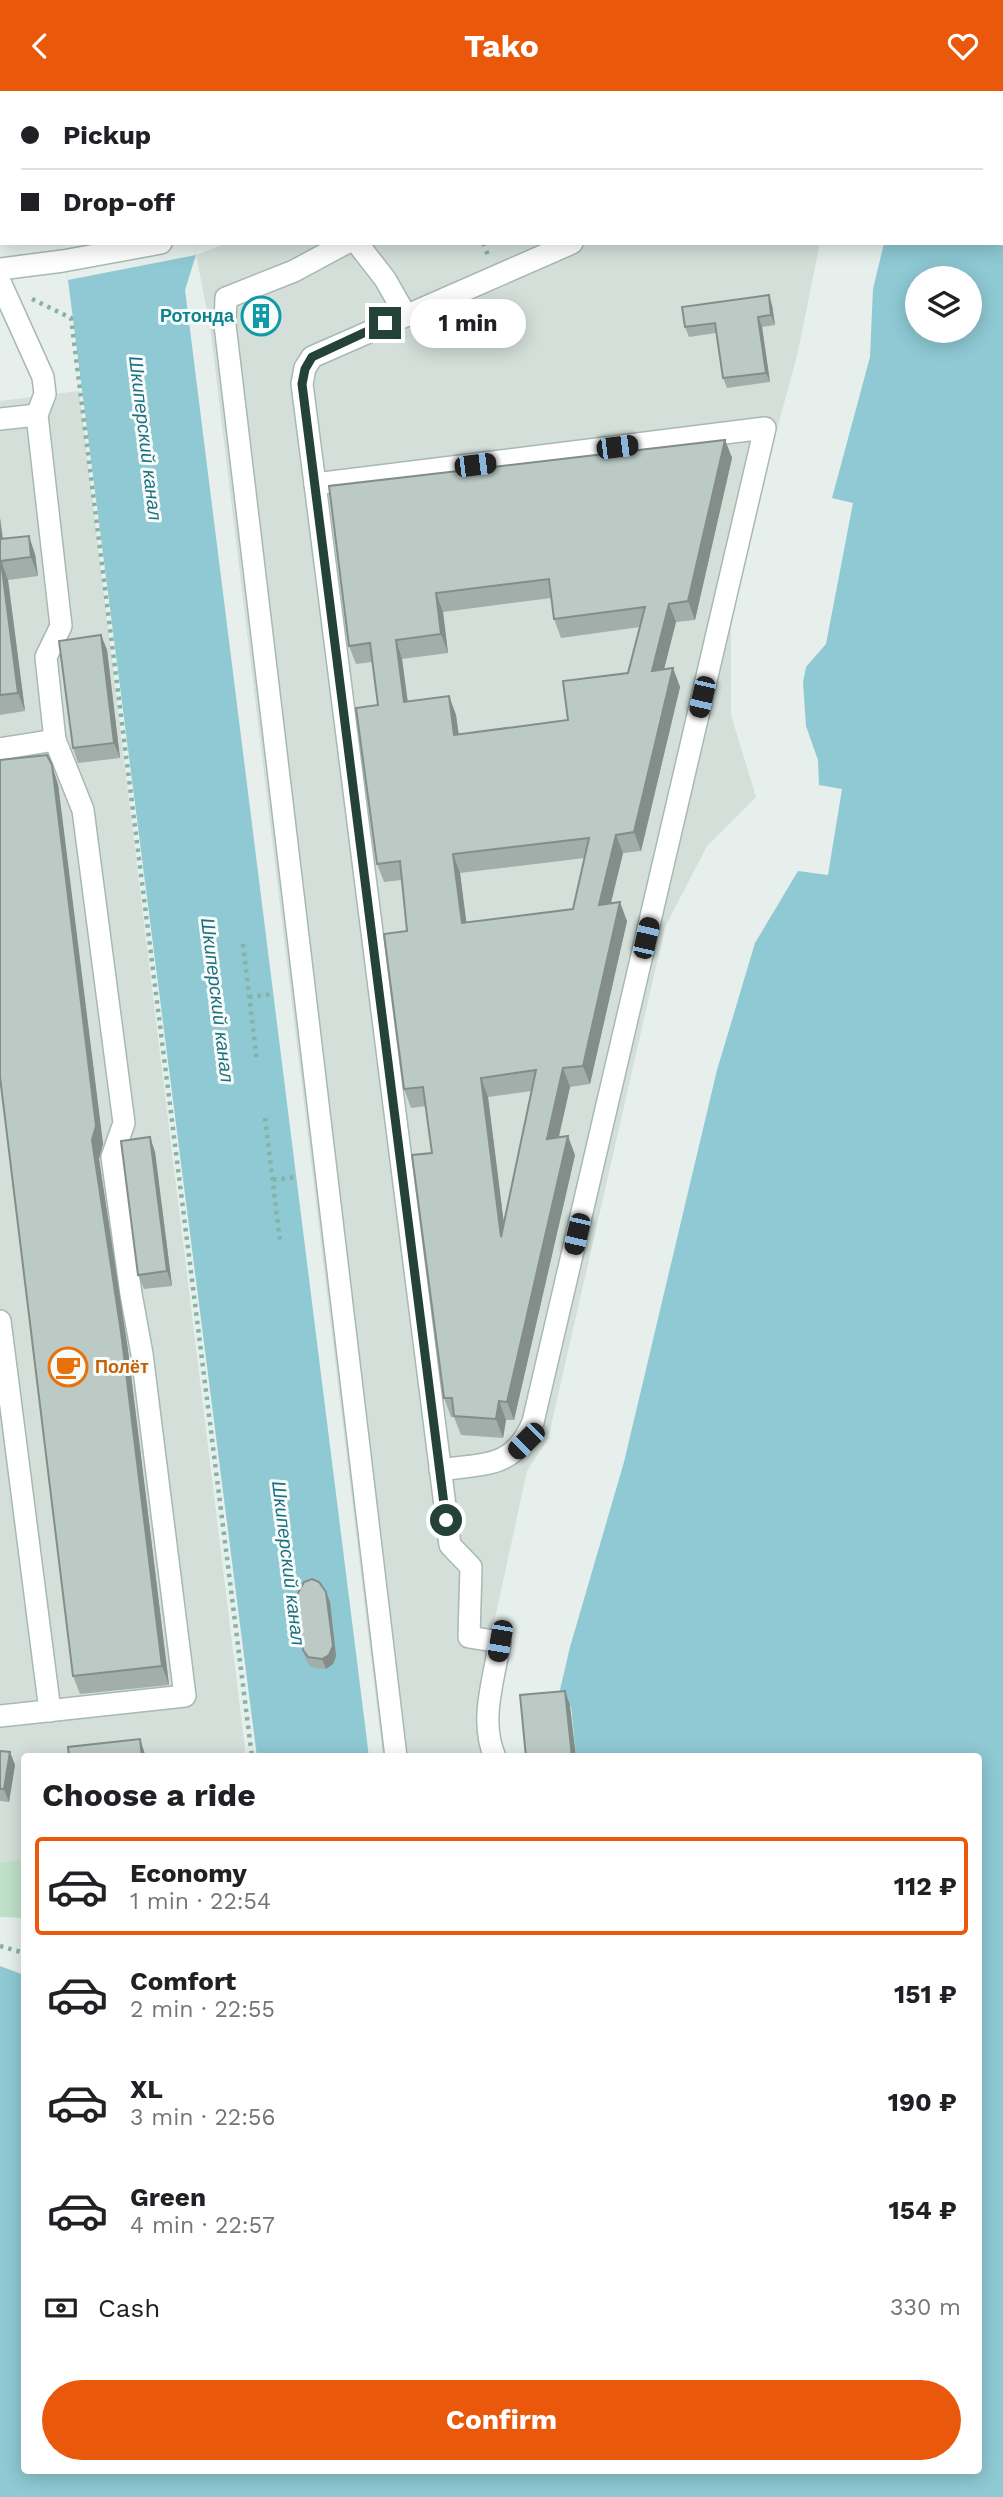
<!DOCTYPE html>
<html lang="en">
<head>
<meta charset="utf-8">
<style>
  body { margin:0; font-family:"Work Sans",sans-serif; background:#f6f6f6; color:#202124; height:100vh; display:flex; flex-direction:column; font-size:26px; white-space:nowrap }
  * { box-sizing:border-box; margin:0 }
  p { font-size:23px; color:#757577 }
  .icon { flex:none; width:38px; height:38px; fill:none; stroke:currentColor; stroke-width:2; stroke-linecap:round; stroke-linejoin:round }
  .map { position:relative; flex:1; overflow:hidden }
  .drawer { position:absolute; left:21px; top:1662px; width:961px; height:721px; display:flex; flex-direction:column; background:#fff; border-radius:7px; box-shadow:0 4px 18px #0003 }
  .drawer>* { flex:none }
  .hud { position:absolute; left:0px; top:0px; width:1004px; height:154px; box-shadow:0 4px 18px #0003; display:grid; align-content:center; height:154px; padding:0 21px; background:#fff }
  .controls { position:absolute; left:905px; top:175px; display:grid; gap:14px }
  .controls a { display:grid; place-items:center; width:77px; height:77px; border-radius:50%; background:#fff; box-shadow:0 4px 18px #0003; font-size:35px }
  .end { position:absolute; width:32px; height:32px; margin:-16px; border:9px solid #24423a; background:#fff; box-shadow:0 0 0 4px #fff }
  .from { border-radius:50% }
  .bubble { position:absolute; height:49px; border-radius:24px; background:#fff; box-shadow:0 4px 18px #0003; font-size:23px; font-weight:700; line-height:49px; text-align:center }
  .car { position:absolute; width:21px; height:42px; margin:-21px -10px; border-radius:9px; box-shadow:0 0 5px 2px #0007; background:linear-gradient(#222 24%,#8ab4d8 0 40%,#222 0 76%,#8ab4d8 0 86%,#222 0) }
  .hud b { display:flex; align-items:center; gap:24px; height:66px; font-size:26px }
  .hud b+b { border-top:2px solid #e0e0e0 }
  .hud i { width:18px; height:18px; background:#202124 }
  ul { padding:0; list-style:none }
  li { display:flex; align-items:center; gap:21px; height:98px; margin:0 14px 10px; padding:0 7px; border:4px solid transparent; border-radius:7px }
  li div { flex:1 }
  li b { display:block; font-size:26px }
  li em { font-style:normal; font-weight:700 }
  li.current { border-color:#ea580c }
  li>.icon { width:63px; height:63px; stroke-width:1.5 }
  h2 { padding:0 21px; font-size:32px; line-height:84px }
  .pay { display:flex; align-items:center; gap:18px; height:77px; padding:0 21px; font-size:26px }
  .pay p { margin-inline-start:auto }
  .cta { display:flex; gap:14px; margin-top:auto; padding:14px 21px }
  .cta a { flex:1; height:80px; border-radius:42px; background:#ea580c; color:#fff; font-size:28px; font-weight:700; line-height:80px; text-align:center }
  header { display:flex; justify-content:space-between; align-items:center; height:91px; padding:0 21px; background:#ea580c; color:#fff; font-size:32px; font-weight:700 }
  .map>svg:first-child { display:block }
</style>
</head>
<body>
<header><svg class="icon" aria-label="back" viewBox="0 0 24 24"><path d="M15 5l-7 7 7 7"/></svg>Tako<svg class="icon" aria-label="heart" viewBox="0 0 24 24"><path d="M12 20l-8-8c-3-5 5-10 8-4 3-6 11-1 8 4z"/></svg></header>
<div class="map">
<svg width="1003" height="2406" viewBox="0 0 1003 2406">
  <rect width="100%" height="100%" fill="#e6efeb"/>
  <g fill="#d4dfda">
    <polygon points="740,0 852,0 736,2"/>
    <polygon points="227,152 820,152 797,265 768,371 731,531 731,624 756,706 707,755 665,836 548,1348 527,1380 482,1587 482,1616 476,1617 481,1666 383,1666 210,235 196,164"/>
    <polygon points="79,300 246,1666 24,1666 24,1797 0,1792 0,310"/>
  </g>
  <polygon fill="#bfe0c8" points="19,1769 24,1770 24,1827 0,1826 0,1772"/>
  <g fill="#8ec9d4" fill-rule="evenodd">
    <polygon points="0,0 336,0 2,2 2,52"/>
    <path d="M971,0H1003V2406H0V1875L24,1884V2380H978V1666H576L571,1615L556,1616L570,1556L624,1371L717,979L755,852L798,780L828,784L842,698L819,694L818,669L806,635L803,591L806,576L826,553L853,412L832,407L870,266L873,198L884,152H1003V2H970ZM917,187H970V240H917Z"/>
    <polygon points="61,152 194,152 196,164 185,199 369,1666 257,1666 68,189"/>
  </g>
  <polygon fill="#e6efeb" points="61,152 194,152 196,164 68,189"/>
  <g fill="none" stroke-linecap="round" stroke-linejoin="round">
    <defs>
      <g id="minor">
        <polyline points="418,2 420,0"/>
        <polyline points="479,2 479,0"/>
        <polyline points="346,152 294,180 226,207 225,234 396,1666"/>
        <polyline points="357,152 385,188 405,223"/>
        <polyline points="0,178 63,170 161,152"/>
        <polyline points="0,328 37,324"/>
        <path d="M315,393L450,1454L471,1476L469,1546L500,1551C494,1587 479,1631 495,1666"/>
        <polyline points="0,658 55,649"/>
        <polyline points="0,1230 50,1620"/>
        <path d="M440,1379C485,1372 514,1378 533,1331L765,337L315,393L302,293L305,277L312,266L572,152"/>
        <polyline points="0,1625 185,1605 142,1263 131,1203 112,1066 124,1032 83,719 55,649 46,566 61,535 37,324 45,303 43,286 1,193"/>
      </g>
    </defs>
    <use href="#minor" stroke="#a8b8b2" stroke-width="24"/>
    <g stroke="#86b3a5" stroke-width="4.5" stroke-dasharray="3.5 5" stroke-linecap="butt">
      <polyline points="483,152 488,164"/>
      <polyline points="32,208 71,227 252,1666"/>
      <polyline points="243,853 257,971"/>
      <polyline points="249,906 273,903"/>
      <polyline points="265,1027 280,1150"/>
      <polyline points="273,1089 296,1086"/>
      <polyline points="0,1855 24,1862"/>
    </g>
    <use href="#minor" stroke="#fff" stroke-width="21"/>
  </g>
  <g fill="#a1aea9" fill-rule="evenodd">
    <polygon points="772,214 775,234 762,236 770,291 727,297 723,287 716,242 689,246 685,236"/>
    <path d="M725,349L732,367L695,529L676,531L664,578L673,577L680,596L641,760L623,762L611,812L627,830L590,993L570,996L559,1046L575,1064L514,1329H506L503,1347L461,1344L454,1326H451L444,1307L432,1062L426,1015L411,1017L404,998L407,840L402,789L384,791L377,773L378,614L372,571L356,573L349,555L329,395ZM551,507L554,528L561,547L640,536L628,582L568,629L459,644L456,624L449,605L408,611L402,568L448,562L443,521ZM585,767L573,818L466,832L460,782ZM532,1000L504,1133L488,1006Z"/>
    <polygon points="0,427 3,448 35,463 38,485 8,489 25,620 0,624"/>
    <polygon points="101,544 107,559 120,667 78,672 73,657"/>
    <polygon points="58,693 103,1053 99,1068 128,1259 169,1594 80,1603 73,1585"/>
    <polygon points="150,1046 155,1061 172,1195 144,1198 138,1184"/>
    <polygon points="330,1511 336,1565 333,1573 326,1578 311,1576 306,1569 303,1559"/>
    <polygon points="0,1660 10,1661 15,1674 9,1711 0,1710"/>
  </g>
  <g fill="#838d89">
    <polygon points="769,204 772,214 775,234 771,224"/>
    <polygon points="758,226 762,236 770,291 766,282"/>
    <polygon points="725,349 732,367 695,529 688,510"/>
    <polygon points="0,427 5,467 0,453"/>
    <polygon points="29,445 35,463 38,485 31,466"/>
    <polygon points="1,470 8,489 25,620 18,602"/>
    <polygon points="436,502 443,521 448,562 441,543"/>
    <polygon points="669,513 676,531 659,598 652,580"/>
    <polygon points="101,544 107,559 120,667 114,652"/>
    <polygon points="396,549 402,568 410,630 404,611"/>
    <polygon points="673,577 680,596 641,760 634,741"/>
    <polygon points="449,605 456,624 461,663 454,644"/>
    <polygon points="52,674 58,693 103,1053 99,1068 128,1259 169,1594 162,1575 92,1049"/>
    <polygon points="616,744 623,762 606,832 599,814"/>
    <polygon points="453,763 460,782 469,851 462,832"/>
    <polygon points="620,811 627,830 590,993 583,975"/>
    <polygon points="563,977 570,996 554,1066 547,1048"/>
    <polygon points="481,987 488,1006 508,1165 501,1146"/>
    <polygon points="568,1045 575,1064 514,1329 507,1311"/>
    <polygon points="150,1046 155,1061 172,1195 167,1180"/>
    <polygon points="499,1310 506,1329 503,1347 496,1328"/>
    <polygon points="326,1501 330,1511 336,1565 333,1573 326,1578 322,1568"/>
    <polygon points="565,1600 570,1614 576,1666 572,1666"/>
    <polygon points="140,1648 145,1663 145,1666 142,1666"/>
    <polygon points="10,1661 15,1674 9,1711 4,1698"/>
  </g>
  <g fill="#bbcac4" stroke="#838d89" stroke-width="2" fill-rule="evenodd">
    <polygon points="502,0 542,0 541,2 501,2"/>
    <polygon points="769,204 771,224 758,226 766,282 723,287 715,232 685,236 682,216"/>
    <path d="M725,349L688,510L669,513L652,580L673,577L634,741L616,744L599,814L620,811L583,975L563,977L547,1048L568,1045L507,1311L499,1310L496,1328L454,1325L452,1307H444L412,1064L432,1062L423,996L404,998L384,843L407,840L400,770L377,773L356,617L378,614L370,552L349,555L329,395ZM549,488L554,528L645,516L628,582L563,590L568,629L454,644L449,605L404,611L396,549L441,543L436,502ZM589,747L573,818L462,832L453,763ZM536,979L501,1146L481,987Z"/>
    <polygon points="29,445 31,466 1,470 18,602 0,604 0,448"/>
    <polygon points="101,544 114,652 73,657 59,550"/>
    <polygon points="47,664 52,674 96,1035 92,1049 121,1241 162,1575 73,1585 0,986 0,669"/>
    <polygon points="150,1046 167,1180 138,1184 121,1050"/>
    <polygon points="312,1488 319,1491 326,1501 333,1555 329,1564 322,1568 308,1566 303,1559 297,1504 304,1491"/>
    <polygon points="565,1600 572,1666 526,1666 520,1604"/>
    <polygon points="140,1648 142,1666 69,1666 68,1656"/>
    <polygon points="0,1660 10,1661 4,1698 0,1698"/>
  </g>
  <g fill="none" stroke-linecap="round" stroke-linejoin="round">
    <polyline stroke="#24423a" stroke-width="9" points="385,232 312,266 305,278 302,293 446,1429"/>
  </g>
  <defs>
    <symbol id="building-ring" viewBox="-11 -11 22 22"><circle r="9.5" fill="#f7fbf9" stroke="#0f9aa8" stroke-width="1.5"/><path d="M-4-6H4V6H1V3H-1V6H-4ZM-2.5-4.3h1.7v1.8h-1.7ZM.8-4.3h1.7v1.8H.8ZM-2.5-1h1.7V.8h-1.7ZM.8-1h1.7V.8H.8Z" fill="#0f9aa8"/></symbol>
    <symbol id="cafe-ring" viewBox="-11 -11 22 22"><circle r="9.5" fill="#f7fbf9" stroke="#e8710a" stroke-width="1.5"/><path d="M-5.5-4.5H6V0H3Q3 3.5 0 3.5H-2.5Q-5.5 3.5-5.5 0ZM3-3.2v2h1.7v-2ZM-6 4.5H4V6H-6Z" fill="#e8710a"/></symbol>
  </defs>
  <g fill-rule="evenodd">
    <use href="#building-ring" x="239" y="203" width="44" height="44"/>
    <use href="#cafe-ring" x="46" y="1254" width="44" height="44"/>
  </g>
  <g text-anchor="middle" stroke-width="6" stroke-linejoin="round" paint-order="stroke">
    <g font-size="18" font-weight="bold" fill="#0d838f" stroke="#f7fbf9" text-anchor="end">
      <text x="234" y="231">Ротонда</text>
    </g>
    <g font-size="18" font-weight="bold" fill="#c56008" stroke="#f7fbf9" text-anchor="start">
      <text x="95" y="1282">Полёт</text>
    </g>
    <g font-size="19" font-style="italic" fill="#1c6f80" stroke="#f7fbf9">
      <text transform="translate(146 347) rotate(83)" y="7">Шкиперский канал</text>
      <text transform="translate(218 909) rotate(83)" y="7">Шкиперский канал</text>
      <text transform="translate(289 1472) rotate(83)" y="7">Шкиперский канал</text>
    </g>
  </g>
</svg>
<div class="controls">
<a><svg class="icon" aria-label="layers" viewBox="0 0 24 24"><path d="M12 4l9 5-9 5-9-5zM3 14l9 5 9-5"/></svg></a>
</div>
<i class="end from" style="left:446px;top:1429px"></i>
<i class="end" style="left:385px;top:232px"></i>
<div class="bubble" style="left:410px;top:208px;width:116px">1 min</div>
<i class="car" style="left:617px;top:356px;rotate:83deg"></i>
<i class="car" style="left:475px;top:374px;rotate:83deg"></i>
<i class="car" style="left:702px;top:606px;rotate:193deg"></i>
<i class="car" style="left:646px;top:847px;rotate:13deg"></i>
<i class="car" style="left:577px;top:1143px;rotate:193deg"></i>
<i class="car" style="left:526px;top:1350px;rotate:225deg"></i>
<i class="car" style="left:500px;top:1550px;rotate:190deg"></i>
<div class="hud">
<b><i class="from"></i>Pickup</b>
<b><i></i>Drop-off</b>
</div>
<section class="drawer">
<h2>Choose a ride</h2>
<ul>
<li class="current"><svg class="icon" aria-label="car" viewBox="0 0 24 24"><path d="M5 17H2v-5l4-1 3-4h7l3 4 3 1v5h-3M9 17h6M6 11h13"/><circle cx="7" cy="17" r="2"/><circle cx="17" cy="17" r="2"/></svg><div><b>Economy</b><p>1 min · 22:54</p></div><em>112 ₽</em></li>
<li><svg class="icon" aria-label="car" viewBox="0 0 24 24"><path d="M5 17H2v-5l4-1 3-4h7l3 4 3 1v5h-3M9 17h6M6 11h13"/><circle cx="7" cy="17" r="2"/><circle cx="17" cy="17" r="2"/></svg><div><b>Comfort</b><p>2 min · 22:55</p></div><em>151 ₽</em></li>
<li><svg class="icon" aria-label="car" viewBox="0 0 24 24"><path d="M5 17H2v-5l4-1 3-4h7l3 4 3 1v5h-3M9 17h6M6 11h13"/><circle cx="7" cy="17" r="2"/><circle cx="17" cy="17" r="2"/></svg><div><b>XL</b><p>3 min · 22:56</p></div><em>190 ₽</em></li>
<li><svg class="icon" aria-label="car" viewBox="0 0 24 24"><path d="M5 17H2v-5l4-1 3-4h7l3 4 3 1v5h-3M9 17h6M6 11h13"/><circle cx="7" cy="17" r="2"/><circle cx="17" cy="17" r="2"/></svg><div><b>Green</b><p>4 min · 22:57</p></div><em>154 ₽</em></li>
</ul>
<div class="pay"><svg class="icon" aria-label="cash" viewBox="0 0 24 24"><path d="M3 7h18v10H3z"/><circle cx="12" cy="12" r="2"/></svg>Cash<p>330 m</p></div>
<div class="cta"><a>Confirm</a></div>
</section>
</div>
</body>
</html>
